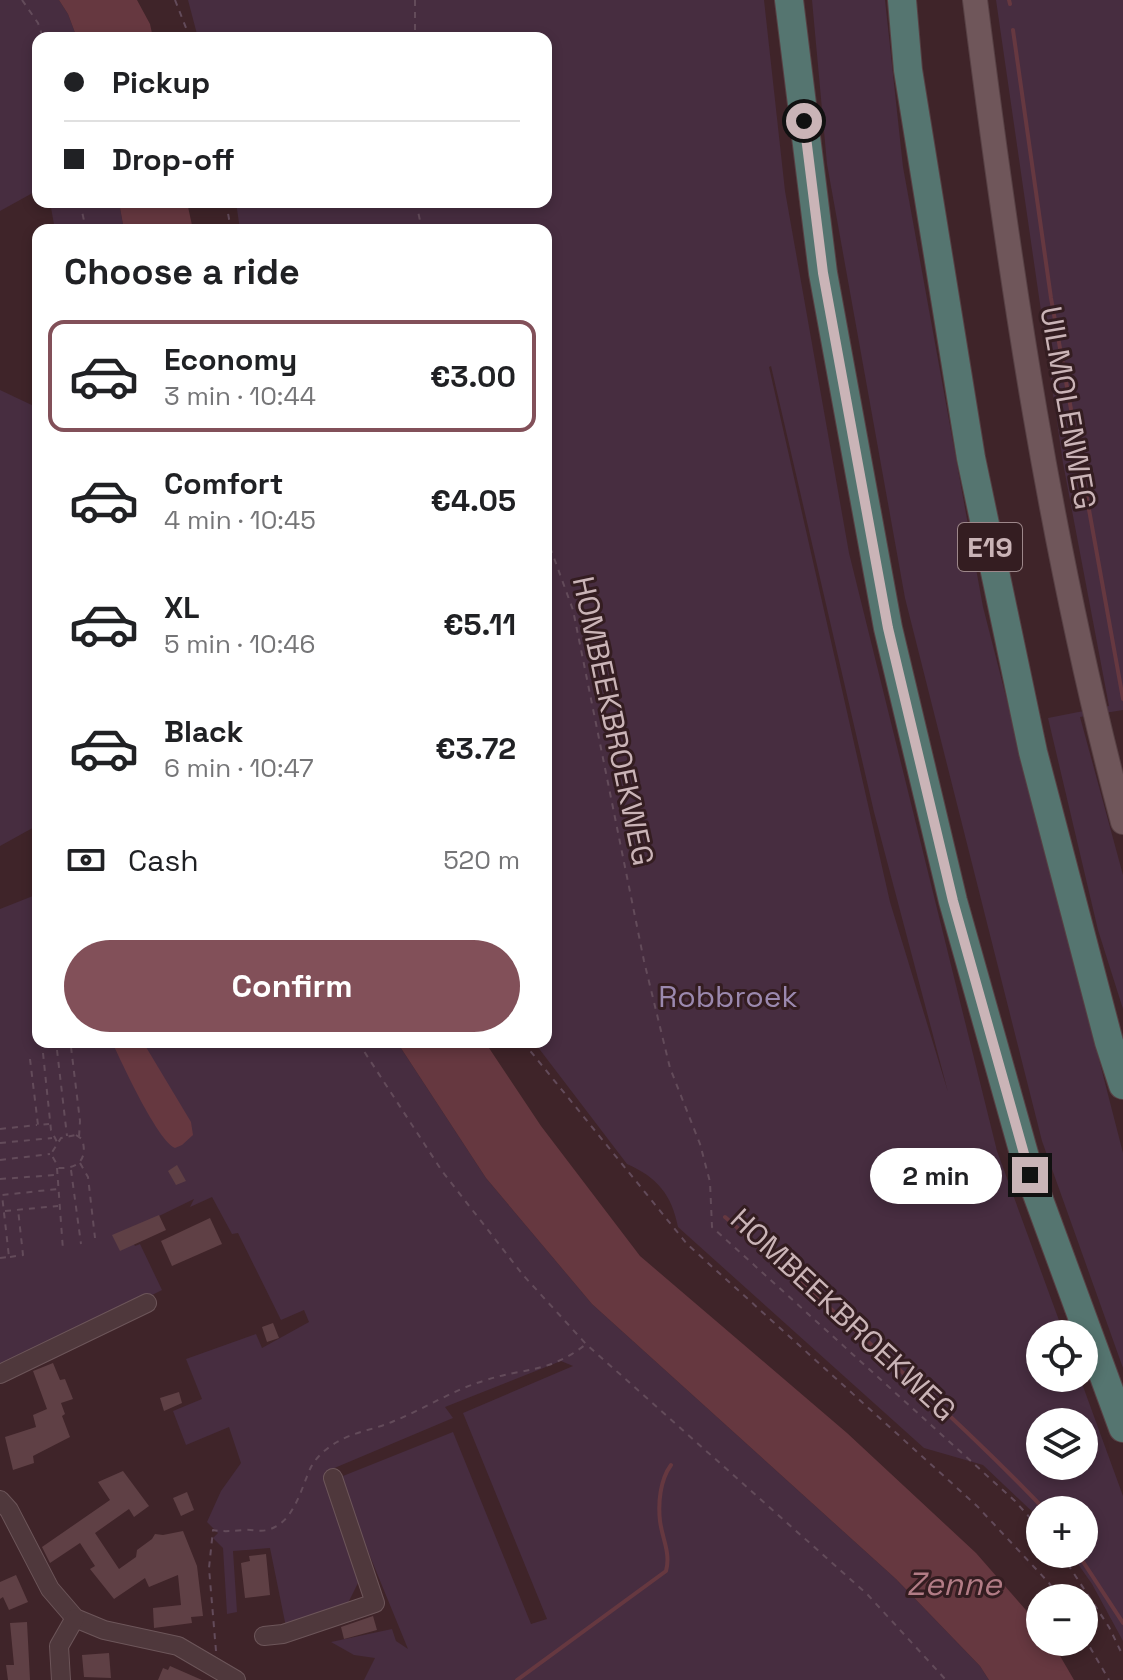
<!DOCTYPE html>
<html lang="en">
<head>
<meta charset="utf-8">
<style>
  body { margin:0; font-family:"Space Grotesk",sans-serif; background:#f2f2f2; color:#202124; height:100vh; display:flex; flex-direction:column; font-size:30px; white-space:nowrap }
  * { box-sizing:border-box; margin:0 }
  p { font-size:26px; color:#757577 }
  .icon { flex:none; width:44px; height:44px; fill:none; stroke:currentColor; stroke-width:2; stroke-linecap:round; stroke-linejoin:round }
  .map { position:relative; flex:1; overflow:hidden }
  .side { position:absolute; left:32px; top:224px; width:520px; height:824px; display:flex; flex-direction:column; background:#fff; border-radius:16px; box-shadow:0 4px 12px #0003 }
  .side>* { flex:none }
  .hud { position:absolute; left:32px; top:32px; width:520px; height:176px; border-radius:16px; box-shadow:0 4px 12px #0003; display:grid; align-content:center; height:176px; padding:0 32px; background:#fff }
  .buttons { position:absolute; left:1026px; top:1320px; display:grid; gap:16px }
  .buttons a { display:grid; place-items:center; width:72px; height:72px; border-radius:50%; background:#fff; box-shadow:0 4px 12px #0003; font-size:40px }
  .end { position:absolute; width:36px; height:36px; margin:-18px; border:10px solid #cab4b7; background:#111; box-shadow:0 0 0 4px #111 }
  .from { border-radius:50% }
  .bubble { position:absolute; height:56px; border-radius:28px; background:#fff; box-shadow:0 4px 12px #0003; font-size:26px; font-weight:700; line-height:56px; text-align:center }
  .hud b { display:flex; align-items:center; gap:28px; height:76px; font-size:30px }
  .hud b+b { border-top:2px solid #e0e0e0 }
  .hud i { width:20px; height:20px; background:#202124 }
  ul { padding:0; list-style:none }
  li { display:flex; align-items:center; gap:24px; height:112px; margin:0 16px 12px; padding:0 16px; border:4px solid transparent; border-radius:16px }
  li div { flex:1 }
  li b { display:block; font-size:30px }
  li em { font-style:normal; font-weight:700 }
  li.current { border-color:#825059 }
  li>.icon { width:72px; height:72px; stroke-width:1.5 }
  h2 { padding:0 32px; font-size:36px; line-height:96px }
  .pay { display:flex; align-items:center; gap:20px; height:88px; padding:0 32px; font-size:30px }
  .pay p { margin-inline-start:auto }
  .action { display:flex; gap:16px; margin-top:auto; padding:16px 32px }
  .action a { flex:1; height:92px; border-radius:48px; background:#825059; color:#fff; font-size:32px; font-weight:700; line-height:92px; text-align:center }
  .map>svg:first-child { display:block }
</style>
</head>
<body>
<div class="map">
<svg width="1123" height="1680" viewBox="0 0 1123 1680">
  <rect width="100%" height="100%" fill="#3f2429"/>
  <g fill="#472d40" fill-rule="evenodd">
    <polygon points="0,0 59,0 68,14 77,38 38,38 38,190 0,211"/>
    <path d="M188,0H764L785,191L849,553L997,1151L1064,1334H1040V1378H1080L1123,1496V1641L1092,1584L1071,1554H1084V1510H1040V1519L983,1465L924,1448L678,1227C672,1195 657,1177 627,1164L534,1042H546V230H240L236,202H546V38H198ZM771,366L874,812L948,1092L890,902L769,367ZM1040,1422H1084V1466H1040Z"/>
    <polygon points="812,0 885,0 903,167 983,607 1123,1153 1123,1368 1042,1141 905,598 827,164"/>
    <polygon points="996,0 1123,0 1123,710 1080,717 1123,875 1123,1009 1098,930 1048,718 1109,706 1063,463"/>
    <polygon points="50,202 119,202 124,230 55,230"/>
    <polygon points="0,390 38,408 38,825 0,846"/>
    <polygon points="38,894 38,1042 397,1042 486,1178 592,1304 896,1579 980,1666 989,1680 364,1680 375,1658 354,1655 331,1642 392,1629 396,1641 408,1649 338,1478 453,1432 531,1624 547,1619 463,1413 573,1366 561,1361 445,1407 453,1418 325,1472 362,1575 346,1607 286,1627 270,1548 233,1551 237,1612 227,1614 223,1548 213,1538 218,1533 207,1522 221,1491 241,1463 229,1427 186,1445 173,1411 202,1399 186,1359 256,1334 262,1348 309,1322 304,1310 281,1320 238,1233 232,1234 212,1197 190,1207 194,1199 126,1232 135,1246 140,1244 162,1290 0,1372 0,909"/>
  </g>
  <g fill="#663840">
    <polygon points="59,0 137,0 150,24 153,38 77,38 68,14"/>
    <polygon points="119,202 187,202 193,230 124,230"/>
    <path d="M112,1042H143L191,1122L193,1135L182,1145L175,1148C157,1140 122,1063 112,1042Z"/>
    <polygon points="397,1042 485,1042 541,1126 640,1256 847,1433 976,1553 1040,1626 1040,1642 1052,1642 1074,1680 989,1680 980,1666 896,1579 592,1304 486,1178"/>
  </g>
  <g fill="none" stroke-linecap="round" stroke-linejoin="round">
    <g stroke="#663840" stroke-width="4">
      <polyline points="1009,0 1010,4"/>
      <polyline points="1013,30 1051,298 1123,699"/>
      <path d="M725,1217C834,1312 945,1405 1045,1510"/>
      <polyline points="1078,1554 1123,1623"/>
      <path d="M517,1680L666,1571C671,1553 662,1538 660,1521C658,1503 660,1480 671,1465"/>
    </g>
  </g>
  <g fill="#5f4045">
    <polygon points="177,1165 186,1181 176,1185 168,1171"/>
    <polygon points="159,1215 166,1230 120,1251 112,1235"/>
    <polygon points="210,1218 222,1244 172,1266 161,1241"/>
    <polygon points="273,1323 279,1338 267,1342 262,1327"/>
    <polygon points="53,1363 60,1380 65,1379 73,1399 61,1403 65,1414 62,1416 70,1437 33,1456 34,1463 13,1470 5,1437 36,1427 33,1415 47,1409 33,1371"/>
    <polygon points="179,1392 182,1403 164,1411 160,1398"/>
    <polygon points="123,1471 149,1506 134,1517 129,1509 95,1533 119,1569 136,1557 137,1550 152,1539 155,1534 163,1535 183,1531 197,1566 203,1616 191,1617 192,1623 154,1628 153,1608 181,1605 178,1575 149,1587 145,1578 114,1599 90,1569 95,1566 80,1543 50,1563 42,1547 110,1500 98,1482"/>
    <polygon points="187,1492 194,1510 181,1516 173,1498"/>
    <polygon points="266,1554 270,1595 245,1598 241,1563 250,1561 249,1556"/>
    <polygon points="16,1575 28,1602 9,1610 3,1597 0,1599 0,1582"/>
    <polygon points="373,1616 377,1630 344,1639 341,1627"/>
    <polygon points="27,1622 30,1680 8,1680 6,1665 14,1665 10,1623"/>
    <polygon points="109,1653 111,1678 84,1677 82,1655"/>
    <polygon points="170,1666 202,1680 158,1680 163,1668 168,1670"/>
  </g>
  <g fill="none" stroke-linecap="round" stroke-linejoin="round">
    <defs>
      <g id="minor">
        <polyline points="0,1374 147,1303"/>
        <polyline points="0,1500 9,1510 50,1589 75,1618 104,1630 178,1646 236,1680"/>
        <polyline points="264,1636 283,1634 375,1603 333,1478"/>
        <polyline points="61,1680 59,1646 75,1618"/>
      </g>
      <path id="major" d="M975,0C1010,276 1051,553 1123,822"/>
      <g id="highway">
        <polyline points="789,0 823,273 888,628 953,901 1030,1175 1123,1428"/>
        <polyline points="902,0 908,70 971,458 1033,752 1109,1042 1123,1085"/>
      </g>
    </defs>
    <use href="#minor" stroke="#6d565a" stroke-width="20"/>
    <use href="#major" stroke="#584145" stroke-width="26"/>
    <use href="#highway" stroke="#574044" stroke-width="30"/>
    <g stroke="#634b5a" stroke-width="2" stroke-dasharray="6 6" stroke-linecap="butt">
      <polyline points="22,0 38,23 43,38"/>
      <polyline points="175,0 190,38"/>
      <polyline points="415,0 415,38"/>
      <polyline points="80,202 86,230"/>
      <polyline points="226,202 231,230"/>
      <polyline points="416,202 422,230"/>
      <polyline points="546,536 573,610 644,961 670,1068 700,1144 710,1182 712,1227 1015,1501 1040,1529"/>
      <polyline points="358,1042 442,1171 523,1275 586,1344 867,1594 946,1680"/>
      <polyline points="523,1042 687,1244 977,1506 1049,1583 1059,1598"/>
      <polyline points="71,1047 80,1121 79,1137"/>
      <polyline points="57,1050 67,1136"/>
      <polyline points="43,1053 51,1130 57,1142"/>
      <polyline points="30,1059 38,1125 49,1124"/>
      <polyline points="0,1129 37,1125"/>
      <path d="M76,1135L82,1139C88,1158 79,1169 59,1168L51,1154L61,1138Z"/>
      <polyline points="0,1143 52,1138"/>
      <polyline points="0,1160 50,1154"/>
      <polyline points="80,1163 88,1177 95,1238"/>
      <polyline points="57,1168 63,1250"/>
      <polyline points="71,1170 81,1244"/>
      <polyline points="0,1179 55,1175"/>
      <polyline points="5,1211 58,1206"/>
      <polyline points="10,1257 23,1255 18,1209"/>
      <polyline points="0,1258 9,1257 2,1195 58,1189"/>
      <polyline points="1061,1554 1109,1627 1123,1656"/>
      <polyline points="1084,1637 1109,1680"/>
      <path d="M216,1651L209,1568L213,1530C224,1532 232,1531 243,1530C251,1529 260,1532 267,1530C294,1524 301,1488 311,1467C317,1456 327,1448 337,1442C353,1432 377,1429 394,1421C424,1409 453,1390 483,1381C525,1367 547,1374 585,1345"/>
    </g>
    <use href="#minor" stroke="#4f383c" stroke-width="18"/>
    <use href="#major" stroke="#6f565a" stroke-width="24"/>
    <use href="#highway" stroke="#557570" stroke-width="28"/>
  </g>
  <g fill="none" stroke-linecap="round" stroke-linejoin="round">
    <polyline stroke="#cab4b7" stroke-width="10" points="804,121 823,273 888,628 953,901 1030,1175"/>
  </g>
  <g text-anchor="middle" stroke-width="6" stroke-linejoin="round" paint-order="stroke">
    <rect fill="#341d21" stroke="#9d878a" stroke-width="2" x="958" y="523" width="64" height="48" rx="6"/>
    <g font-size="28" font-weight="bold" fill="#cab4b7">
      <text x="990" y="557">E19</text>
    </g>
    <g font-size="30" fill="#cab4b7" stroke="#341d21">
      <text transform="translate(1068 408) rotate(80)" y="10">UILMOLENWEG</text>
      <text transform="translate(613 721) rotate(78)" y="10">HOMBEEKBROEKWEG</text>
      <text transform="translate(843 1315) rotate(43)" y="10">HOMBEEKBROEKWEG</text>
    </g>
    <g font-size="30" fill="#9b89af" stroke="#341d21">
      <text x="728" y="1007">Robbroek</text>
    </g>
    <g font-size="32" font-style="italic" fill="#b27c86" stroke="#341d21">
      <text x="954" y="1595">Zenne</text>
    </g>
  </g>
</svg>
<div class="buttons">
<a><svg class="icon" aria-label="locate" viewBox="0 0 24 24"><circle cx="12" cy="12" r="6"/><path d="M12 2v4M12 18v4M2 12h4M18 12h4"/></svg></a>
<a><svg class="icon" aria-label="layers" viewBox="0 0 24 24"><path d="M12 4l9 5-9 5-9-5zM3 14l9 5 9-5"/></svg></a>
<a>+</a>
<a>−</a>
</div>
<i class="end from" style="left:804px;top:121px"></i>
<i class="end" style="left:1030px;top:1175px"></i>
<div class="bubble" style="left:870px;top:1148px;width:132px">2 min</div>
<div class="hud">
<b><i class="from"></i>Pickup</b>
<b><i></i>Drop-off</b>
</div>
<section class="side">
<h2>Choose a ride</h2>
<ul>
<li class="current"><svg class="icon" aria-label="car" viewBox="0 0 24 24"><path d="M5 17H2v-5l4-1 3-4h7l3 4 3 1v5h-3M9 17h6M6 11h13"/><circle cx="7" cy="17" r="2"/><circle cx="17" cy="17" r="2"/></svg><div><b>Economy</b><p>3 min · 10:44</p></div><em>€3.00</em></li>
<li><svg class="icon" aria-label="car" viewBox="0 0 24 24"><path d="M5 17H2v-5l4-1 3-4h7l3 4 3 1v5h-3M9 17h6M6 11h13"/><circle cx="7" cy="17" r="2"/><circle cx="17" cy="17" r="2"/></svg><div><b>Comfort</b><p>4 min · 10:45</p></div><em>€4.05</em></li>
<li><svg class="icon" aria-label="car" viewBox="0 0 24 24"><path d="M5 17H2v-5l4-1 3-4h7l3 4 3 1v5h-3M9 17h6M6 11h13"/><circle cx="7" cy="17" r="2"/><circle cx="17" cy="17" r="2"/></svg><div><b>XL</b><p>5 min · 10:46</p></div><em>€5.11</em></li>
<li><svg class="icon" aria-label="car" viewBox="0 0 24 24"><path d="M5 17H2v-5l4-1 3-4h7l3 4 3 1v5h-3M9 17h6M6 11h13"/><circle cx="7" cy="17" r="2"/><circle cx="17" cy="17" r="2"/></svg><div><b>Black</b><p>6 min · 10:47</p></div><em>€3.72</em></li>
</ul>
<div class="pay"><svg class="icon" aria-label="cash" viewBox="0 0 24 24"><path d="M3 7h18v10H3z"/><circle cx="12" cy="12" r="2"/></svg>Cash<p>520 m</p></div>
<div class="action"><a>Confirm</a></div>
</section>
</div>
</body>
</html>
